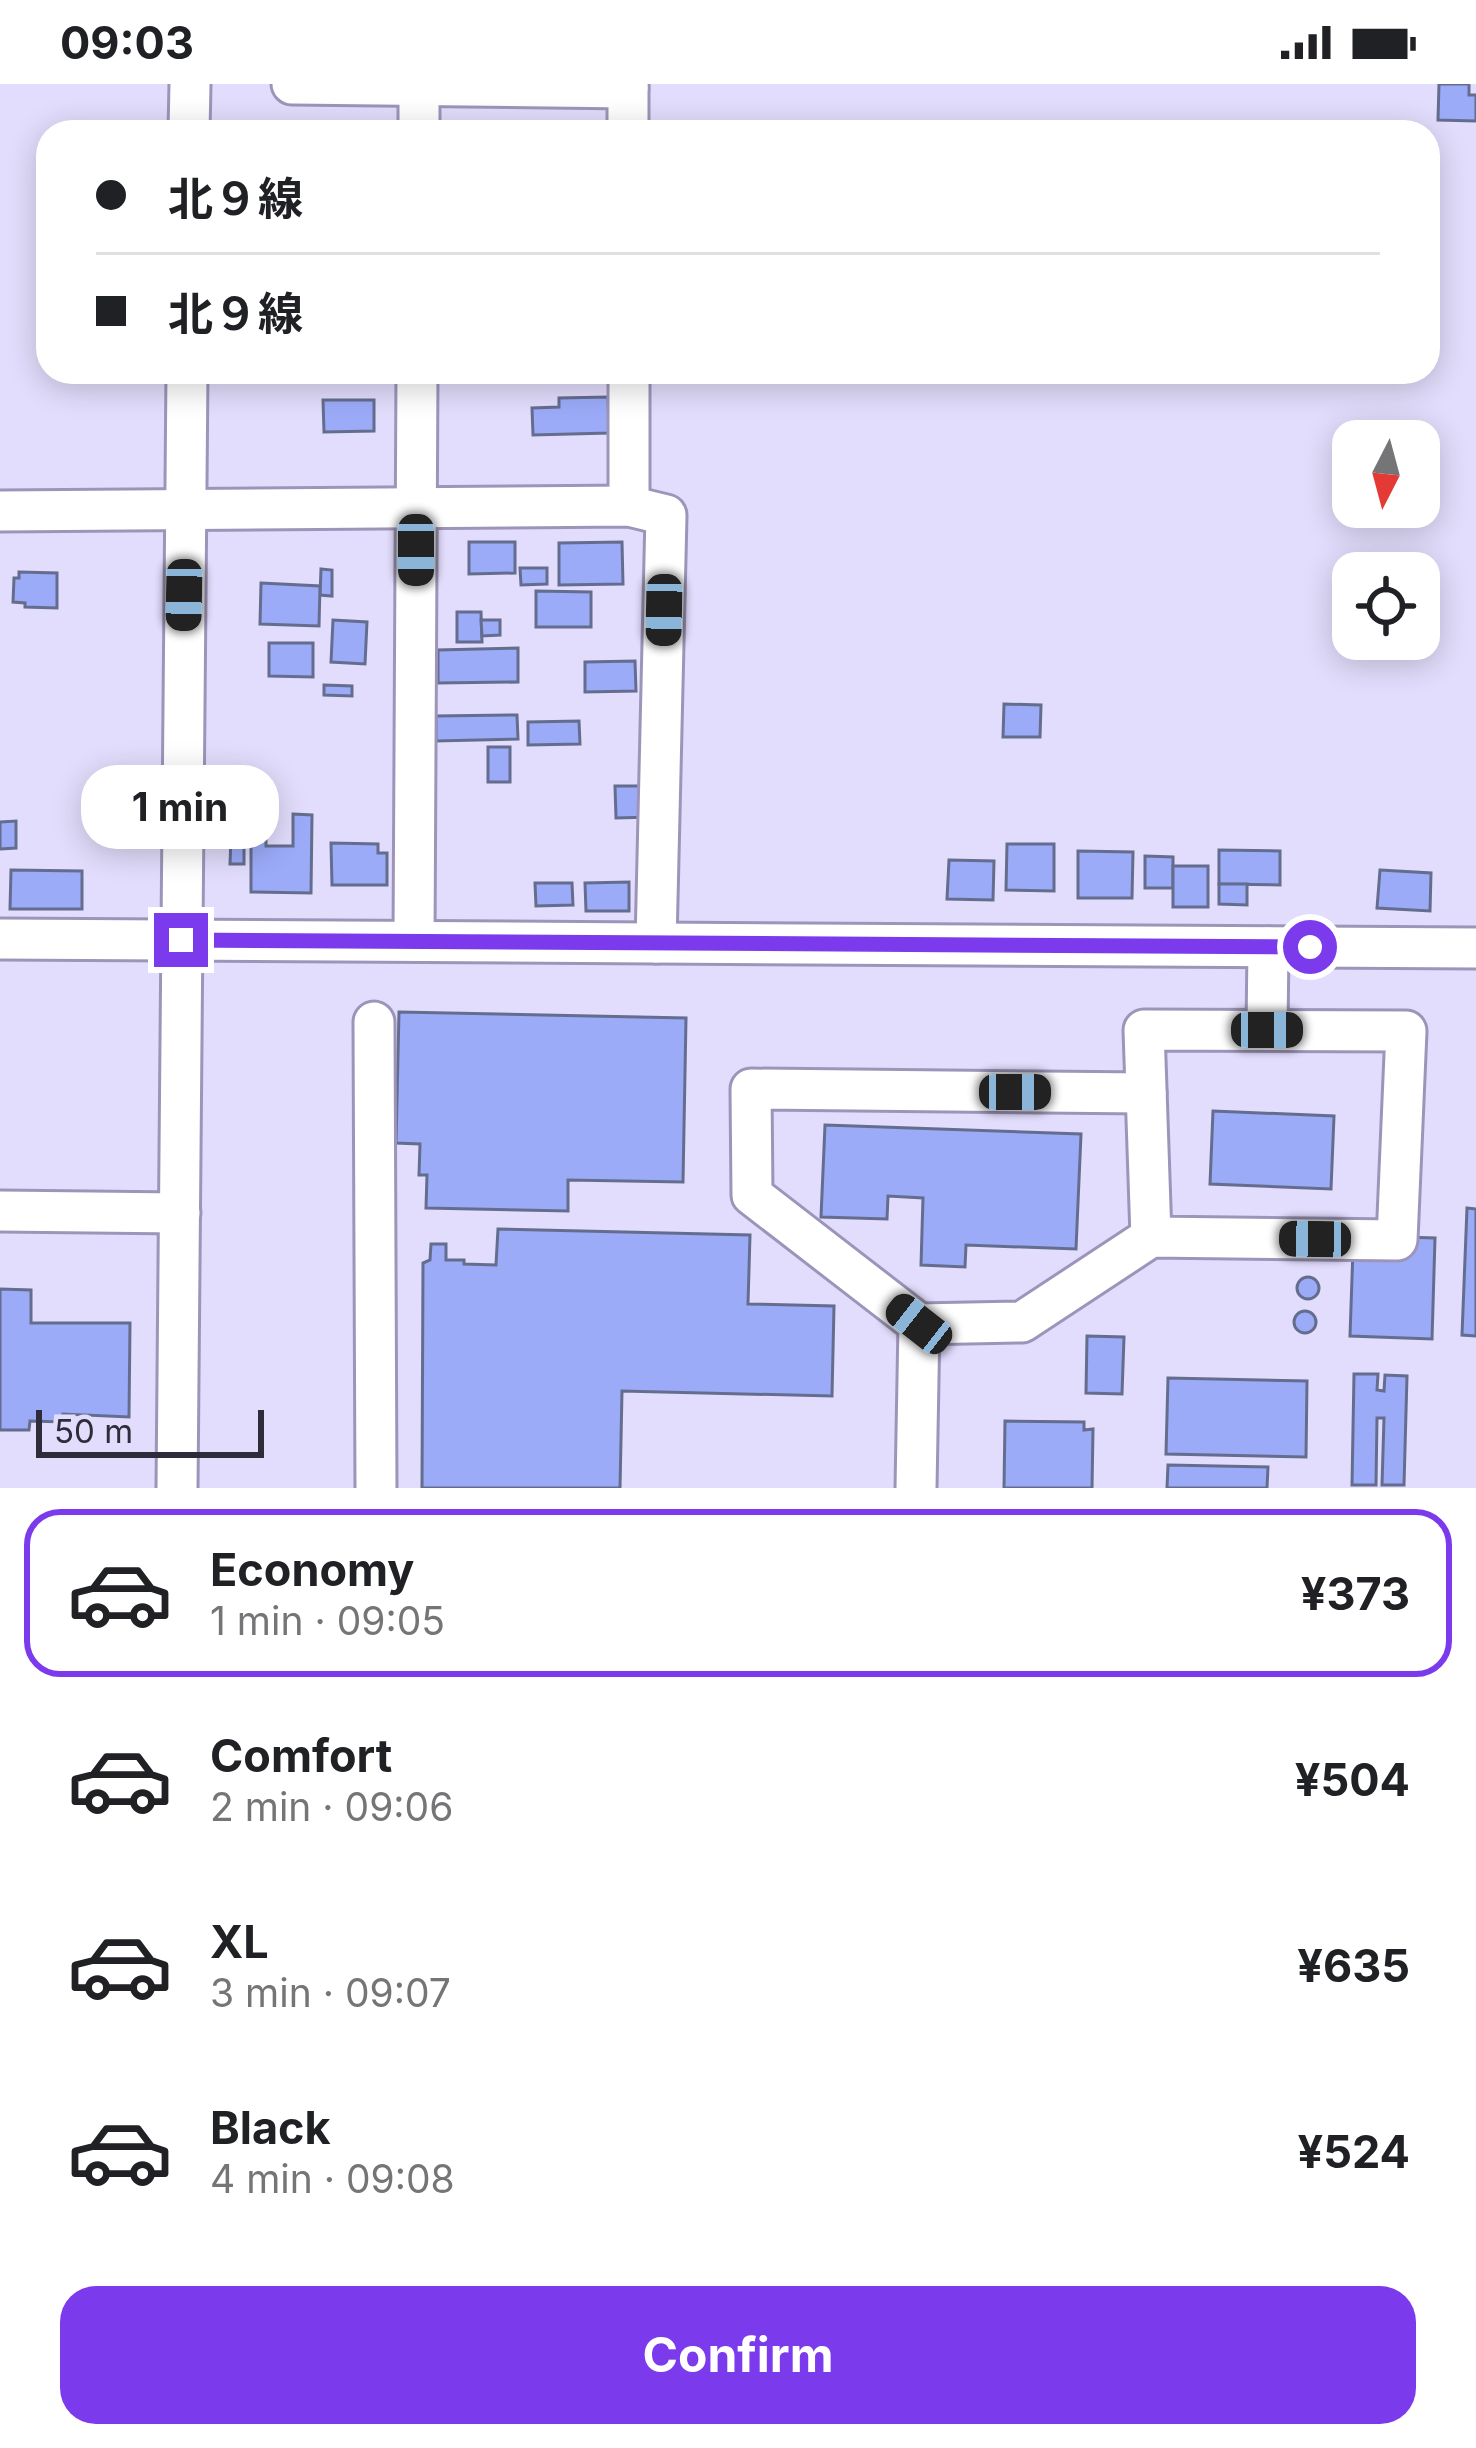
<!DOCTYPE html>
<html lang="en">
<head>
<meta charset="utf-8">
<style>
  body { margin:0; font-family:Inter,"Noto Sans JP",sans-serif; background:#f2f2f2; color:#202124; height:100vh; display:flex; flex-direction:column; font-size:45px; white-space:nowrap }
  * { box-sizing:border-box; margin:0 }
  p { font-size:39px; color:#757577 }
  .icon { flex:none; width:66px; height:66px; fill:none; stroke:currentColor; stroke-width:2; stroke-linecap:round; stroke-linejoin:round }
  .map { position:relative; height:1404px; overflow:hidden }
  .side { display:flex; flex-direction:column; background:#fff; flex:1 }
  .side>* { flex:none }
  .guide { position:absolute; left:36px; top:36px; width:1404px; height:264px; border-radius:36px; box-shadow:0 6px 30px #0003; display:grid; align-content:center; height:264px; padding:0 60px; background:#fff }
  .needle { width:78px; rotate:186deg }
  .tools { position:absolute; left:1332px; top:336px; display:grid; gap:24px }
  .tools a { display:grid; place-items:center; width:108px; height:108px; border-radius:24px; background:#fff; box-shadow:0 6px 30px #0003; font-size:60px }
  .scale { position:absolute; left:36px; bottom:30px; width:228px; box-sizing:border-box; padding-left:12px; border:6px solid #2e2b3a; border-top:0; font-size:33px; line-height:42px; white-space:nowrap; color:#2e2b3a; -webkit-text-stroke:9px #e2ddfc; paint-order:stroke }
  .end { position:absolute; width:54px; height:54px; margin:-27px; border:15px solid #7c3aed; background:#fff; box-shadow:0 0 0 6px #fff }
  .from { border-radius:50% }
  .bubble { position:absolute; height:84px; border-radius:36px; background:#fff; box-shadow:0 6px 30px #0003; font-size:39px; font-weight:700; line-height:84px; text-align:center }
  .car { position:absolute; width:36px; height:72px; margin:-36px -18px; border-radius:15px; box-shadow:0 0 9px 3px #0007; background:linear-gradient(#222 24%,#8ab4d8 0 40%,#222 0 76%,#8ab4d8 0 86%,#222 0) }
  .guide b { display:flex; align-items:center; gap:42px; height:114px; font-size:45px }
  .guide b+b { border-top:3px solid #e0e0e0 }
  .guide i { width:30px; height:30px; background:#202124 }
  ul { padding:21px 0 0; list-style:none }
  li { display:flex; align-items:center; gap:36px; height:168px; margin:0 24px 18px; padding:0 36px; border:6px solid transparent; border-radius:36px }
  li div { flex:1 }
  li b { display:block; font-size:45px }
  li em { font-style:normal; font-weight:700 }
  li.active { border-color:#7c3aed }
  li>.icon { width:108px; height:108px; stroke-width:1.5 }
  .button { display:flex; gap:24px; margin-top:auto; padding:24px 60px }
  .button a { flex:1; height:138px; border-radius:36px; background:#7c3aed; color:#fff; font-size:48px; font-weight:700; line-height:138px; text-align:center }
  .status { display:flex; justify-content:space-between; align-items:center; height:84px; padding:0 60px; background:#fff; direction:ltr }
  .status svg { height:33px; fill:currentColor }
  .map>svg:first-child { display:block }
</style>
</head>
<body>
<div class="status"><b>09:03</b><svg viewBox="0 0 49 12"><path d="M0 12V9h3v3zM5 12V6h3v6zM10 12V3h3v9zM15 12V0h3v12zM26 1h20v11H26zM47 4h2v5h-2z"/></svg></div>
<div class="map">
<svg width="1476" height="1404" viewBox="0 0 1476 1404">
  <rect width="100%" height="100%" fill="#e2ddfc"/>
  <g fill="#9babf8" stroke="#656d8e" stroke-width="3">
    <polygon points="1439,0 1469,0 1469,11 1476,11 1476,37 1438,36"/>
    <polygon points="608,313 609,349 533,351 532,324 559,323 559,314"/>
    <polygon points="323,316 374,316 374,347 324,348"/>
    <polygon points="469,458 515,458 515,489 469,490"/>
    <polygon points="622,458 623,500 559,501 559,459"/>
    <polygon points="520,484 547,484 547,500 521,501"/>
    <polygon points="321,485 332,486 332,512 320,511"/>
    <polygon points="19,488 57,489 57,524 25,523 25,519 13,518 14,494 19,494"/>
    <polygon points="261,499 320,502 319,542 260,540"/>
    <polygon points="536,507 591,508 591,543 536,543"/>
    <polygon points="457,528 481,528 482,558 457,558"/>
    <polygon points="333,536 367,538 365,580 331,578"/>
    <polygon points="481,536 500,536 500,551 482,552"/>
    <polygon points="269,559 313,559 313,593 269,592"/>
    <polygon points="518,564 518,598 438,599 438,566"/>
    <polygon points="635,577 636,607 585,608 585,578"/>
    <polygon points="324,601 352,602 352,612 324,611"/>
    <polygon points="1004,620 1041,621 1040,653 1003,653"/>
    <polygon points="517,631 518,655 436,657 436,632"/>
    <polygon points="579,637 580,660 528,661 528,638"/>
    <rect x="488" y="663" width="22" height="35"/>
    <polygon points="615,702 653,702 653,733 616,734"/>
    <polygon points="293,730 312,731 311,809 251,808 251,735 266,735 266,762 293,762"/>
    <polygon points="16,737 16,764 0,765 0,738"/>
    <polygon points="231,754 244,754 244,780 230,780"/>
    <polygon points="331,759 378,760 378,769 387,769 387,801 332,801"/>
    <polygon points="1007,760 1054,760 1054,807 1006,806"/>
    <polygon points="1219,766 1280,767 1280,801 1219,800"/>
    <polygon points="1078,767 1133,768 1132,814 1078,814"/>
    <polygon points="1145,772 1173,773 1173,804 1145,804"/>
    <polygon points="949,776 994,777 993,816 947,815"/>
    <rect x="1173" y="782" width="35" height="41"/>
    <polygon points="11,786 82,787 82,825 10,825"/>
    <polygon points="1380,786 1431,789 1430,827 1377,824"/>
    <polygon points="629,798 629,827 586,827 585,799"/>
    <polygon points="535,799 572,799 573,821 536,822"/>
    <polygon points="1219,800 1247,800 1247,821 1219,820"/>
    <polygon points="399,928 686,934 683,1098 568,1096 568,1127 426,1124 427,1091 419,1091 420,1060 396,1059"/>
    <polygon points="1213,1027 1334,1032 1331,1105 1210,1100"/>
    <polygon points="825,1041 1081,1050 1076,1165 966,1161 965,1183 921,1181 923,1114 888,1112 887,1135 821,1133"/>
    <polygon points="1467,1124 1476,1125 1476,1252 1462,1251"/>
    <polygon points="498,1145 750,1151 748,1220 834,1222 832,1312 622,1307 620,1404 422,1404 423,1179 430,1176 431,1160 446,1160 446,1176 464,1176 464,1180 496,1181"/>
    <polygon points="1368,1152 1435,1154 1432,1255 1350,1252 1353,1165"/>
    <circle cx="1308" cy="1204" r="11"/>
    <polygon points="0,1205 31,1206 31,1239 130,1239 129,1333 63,1330 63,1338 30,1337 29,1346 0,1346"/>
    <circle cx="1305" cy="1238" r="11"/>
    <polygon points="1087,1252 1124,1253 1122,1310 1086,1309"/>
    <polygon points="1354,1290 1378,1290 1377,1306 1384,1307 1385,1291 1407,1292 1404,1401 1382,1401 1384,1334 1377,1334 1376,1401 1352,1401"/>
    <polygon points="1168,1294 1307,1297 1306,1373 1166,1370"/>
    <polygon points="1005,1337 1084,1338 1084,1346 1093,1345 1092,1404 1004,1404"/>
    <polygon points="1168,1381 1268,1383 1267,1404 1167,1404"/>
  </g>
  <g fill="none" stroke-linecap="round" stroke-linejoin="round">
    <defs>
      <g id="minor">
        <polyline points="292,0 628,4"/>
        <polyline points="189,48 190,0"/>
        <polyline points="419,48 419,0"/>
        <polyline points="628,48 628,0"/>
        <polyline points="629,288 629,422"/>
        <polyline points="0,427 629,422 666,431 656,859"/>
        <polyline points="0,855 1476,864"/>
        <polyline points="414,857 417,288"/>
        <polyline points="374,938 376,1404"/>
        <polyline points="1267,946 1268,863"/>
        <polyline points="0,1127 180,1129"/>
        <polyline points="919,1240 752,1111 751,1005 1146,1009"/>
        <polyline points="177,1404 187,288"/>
        <polyline points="916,1404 919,1240 1022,1238 1151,1153 1397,1156 1406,947 1144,946 1151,1153"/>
      </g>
    </defs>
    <use href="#minor" stroke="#9d95b9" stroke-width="45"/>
    <use href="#minor" stroke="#fff" stroke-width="39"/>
  </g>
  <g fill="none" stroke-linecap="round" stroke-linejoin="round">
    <polyline stroke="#7c3aed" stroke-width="15" points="181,856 1310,863"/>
  </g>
</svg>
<div class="tools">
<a><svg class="needle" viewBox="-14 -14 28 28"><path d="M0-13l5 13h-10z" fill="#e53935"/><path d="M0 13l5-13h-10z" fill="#757577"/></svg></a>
<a><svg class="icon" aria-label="locate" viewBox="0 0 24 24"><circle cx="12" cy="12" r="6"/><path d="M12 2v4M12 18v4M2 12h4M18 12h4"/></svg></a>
</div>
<div class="scale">50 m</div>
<i class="end from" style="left:1310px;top:863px"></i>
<i class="end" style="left:181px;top:856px"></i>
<div class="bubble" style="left:81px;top:681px;width:198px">1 min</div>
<i class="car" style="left:416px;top:466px;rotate:180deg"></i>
<i class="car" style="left:184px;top:511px;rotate:181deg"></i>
<i class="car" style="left:664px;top:526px;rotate:181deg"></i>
<i class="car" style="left:1267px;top:946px;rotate:90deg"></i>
<i class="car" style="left:1015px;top:1008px;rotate:90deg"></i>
<i class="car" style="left:1315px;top:1155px;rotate:271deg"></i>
<i class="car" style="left:919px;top:1240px;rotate:308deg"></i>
<div class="guide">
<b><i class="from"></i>北９線</b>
<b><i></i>北９線</b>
</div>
</div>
<section class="side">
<ul>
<li class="active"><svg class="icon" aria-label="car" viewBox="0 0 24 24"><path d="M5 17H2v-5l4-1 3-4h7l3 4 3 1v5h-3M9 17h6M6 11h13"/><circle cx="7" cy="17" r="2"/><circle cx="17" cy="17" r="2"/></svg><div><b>Economy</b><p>1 min · 09:05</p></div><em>¥373</em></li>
<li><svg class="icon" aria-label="car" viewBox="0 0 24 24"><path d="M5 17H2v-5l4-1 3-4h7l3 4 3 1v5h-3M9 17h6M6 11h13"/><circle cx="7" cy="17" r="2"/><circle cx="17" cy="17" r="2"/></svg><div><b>Comfort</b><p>2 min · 09:06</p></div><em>¥504</em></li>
<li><svg class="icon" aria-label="car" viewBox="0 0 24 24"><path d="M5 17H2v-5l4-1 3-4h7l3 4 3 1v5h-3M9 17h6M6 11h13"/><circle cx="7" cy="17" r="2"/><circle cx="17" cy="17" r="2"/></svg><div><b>XL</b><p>3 min · 09:07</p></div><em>¥635</em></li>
<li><svg class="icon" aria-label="car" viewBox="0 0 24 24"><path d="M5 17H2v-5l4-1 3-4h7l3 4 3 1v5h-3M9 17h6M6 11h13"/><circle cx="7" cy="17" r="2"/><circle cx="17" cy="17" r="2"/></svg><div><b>Black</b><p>4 min · 09:08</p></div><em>¥524</em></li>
</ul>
<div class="button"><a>Confirm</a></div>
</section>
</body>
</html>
